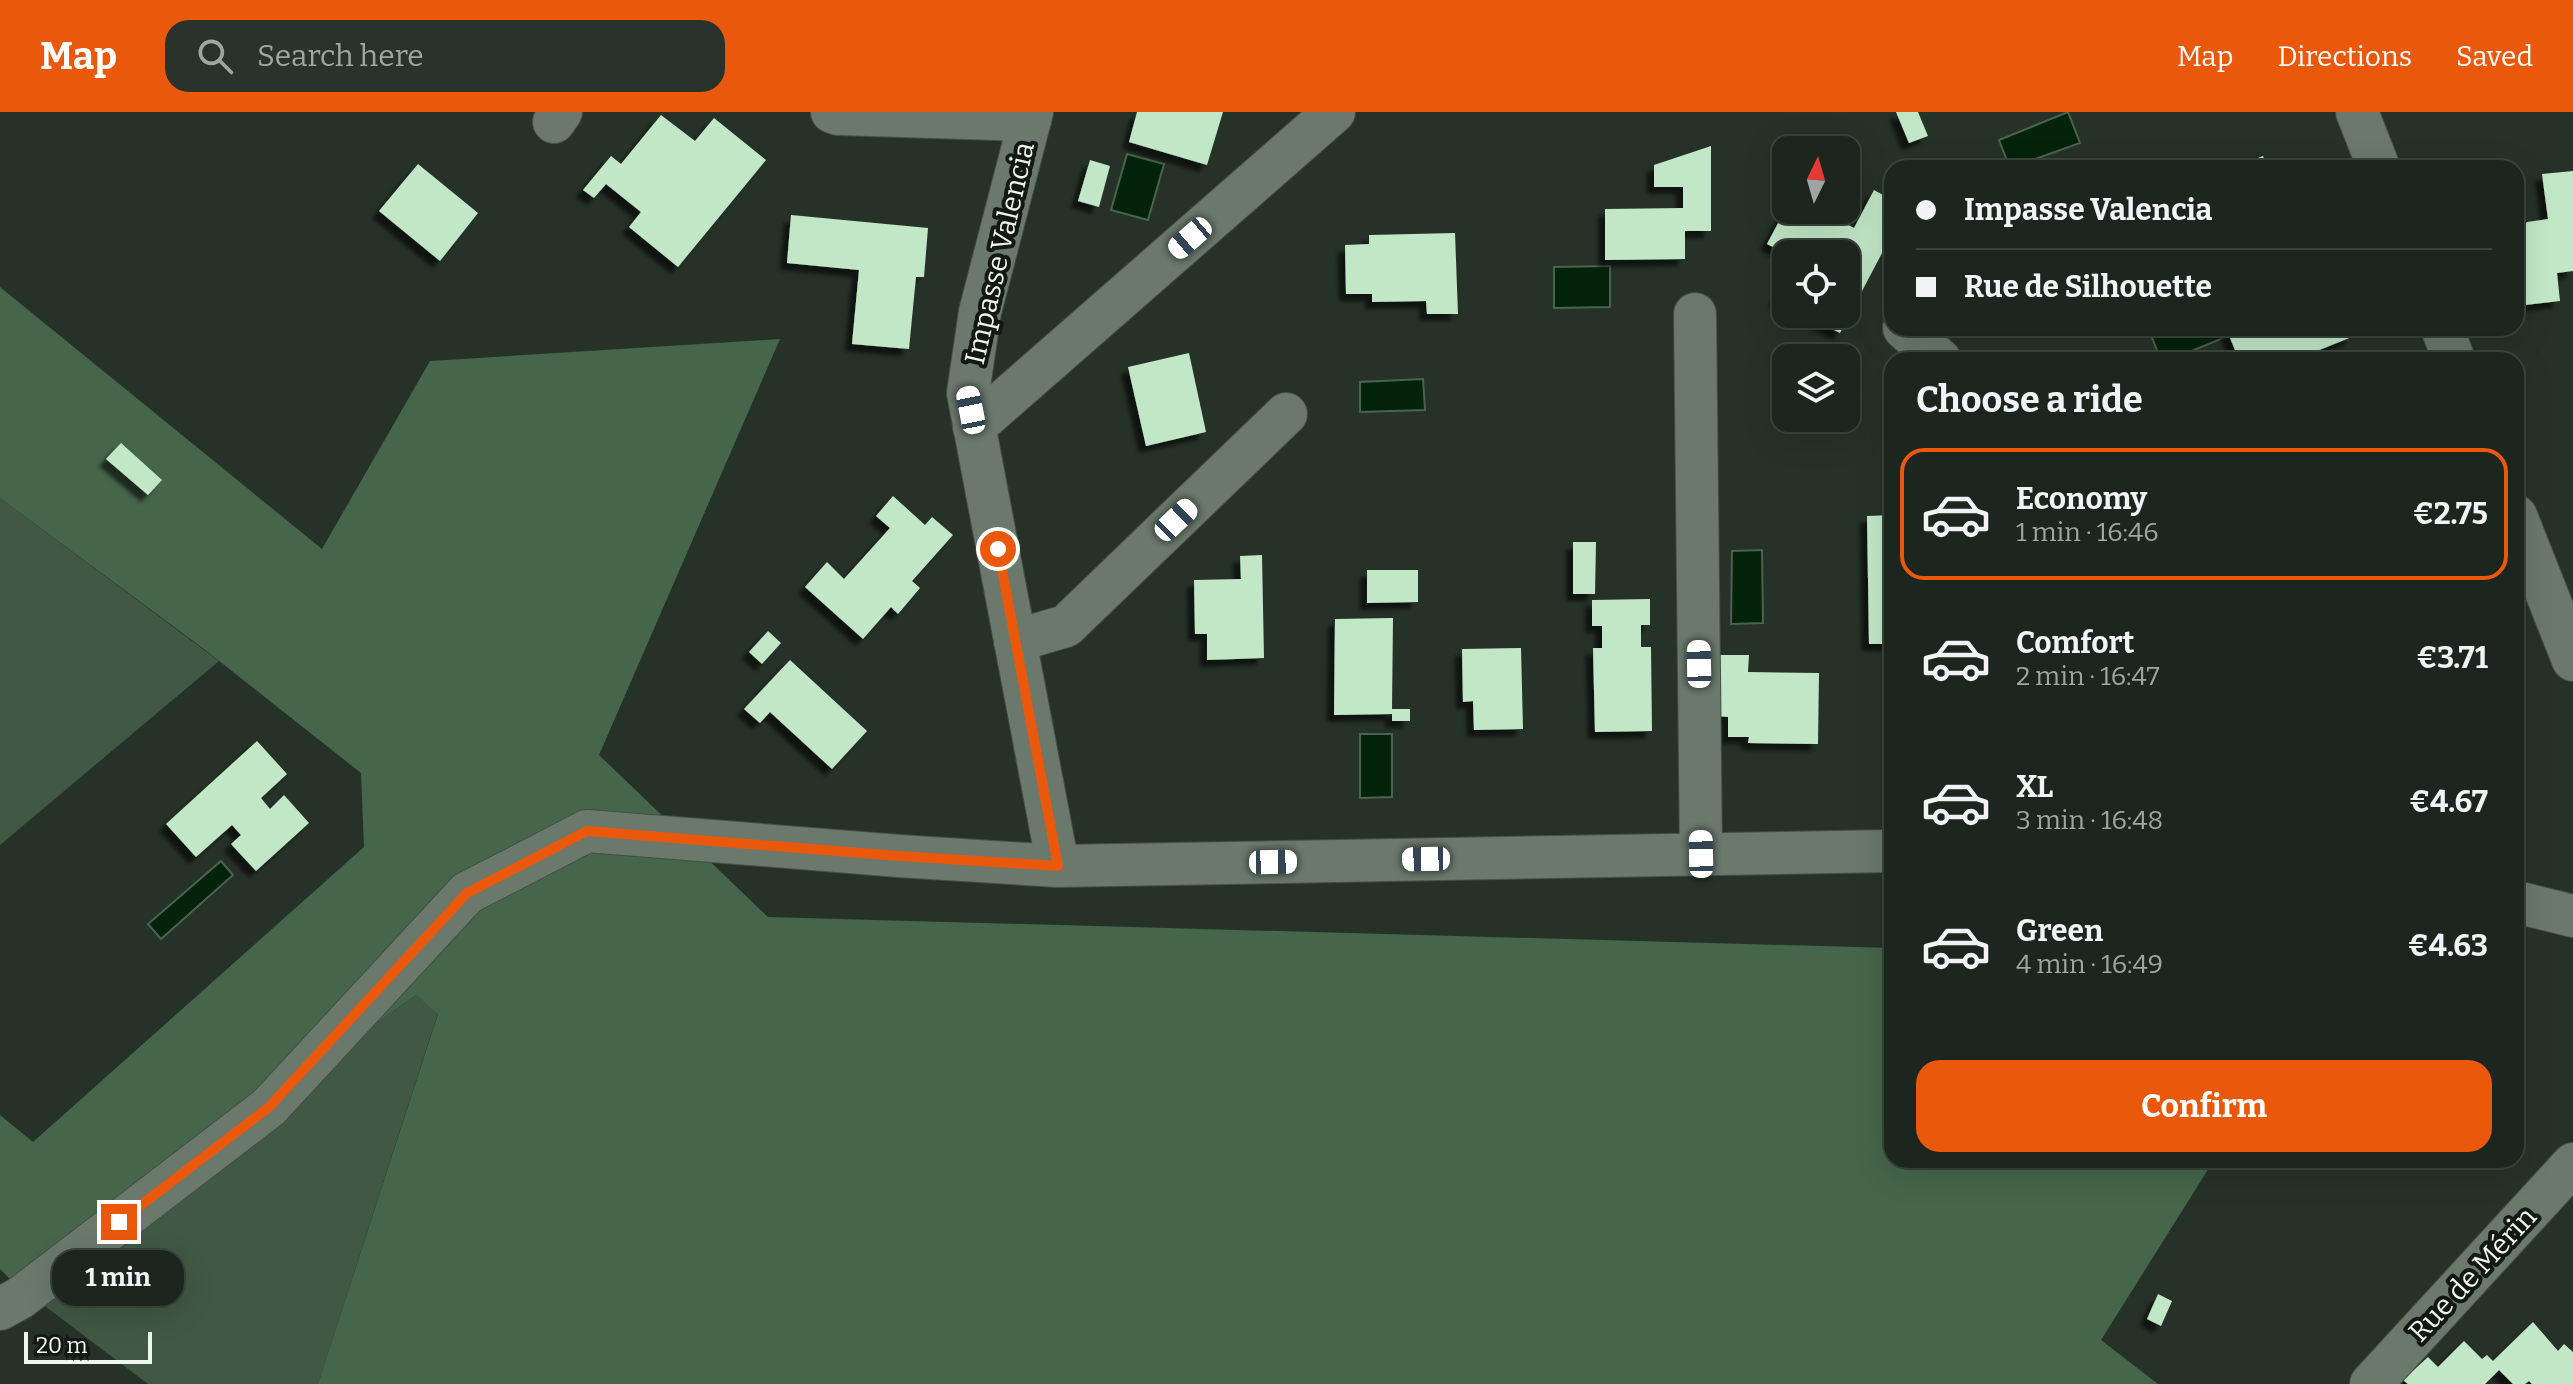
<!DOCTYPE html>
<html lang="en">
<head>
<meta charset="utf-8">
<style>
  body { margin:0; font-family:Bitter,serif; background:#29322b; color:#f1f3f6; height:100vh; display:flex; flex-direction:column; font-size:30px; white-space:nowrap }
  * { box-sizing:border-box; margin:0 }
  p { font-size:26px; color:#a0a5a4 }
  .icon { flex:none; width:44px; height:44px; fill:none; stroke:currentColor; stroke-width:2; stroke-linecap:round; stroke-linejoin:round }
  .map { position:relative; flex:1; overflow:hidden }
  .side { position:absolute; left:1884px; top:240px; width:640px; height:816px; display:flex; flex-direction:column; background:#1c261e; border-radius:24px; box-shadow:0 8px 32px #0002,0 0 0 2px #3a433c }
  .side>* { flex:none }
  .hud { position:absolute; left:1884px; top:48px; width:640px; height:176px; border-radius:24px; box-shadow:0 8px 32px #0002,0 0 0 2px #3a433c; display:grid; align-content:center; height:176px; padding:0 32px; background:#1c261e }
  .needle { width:52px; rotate:5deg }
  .tools { position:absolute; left:1772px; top:24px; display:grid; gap:16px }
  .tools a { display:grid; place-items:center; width:88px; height:88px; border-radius:16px; background:#1c261e; box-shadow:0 8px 32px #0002,0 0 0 2px #3a433c; font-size:40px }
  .scale { position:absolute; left:24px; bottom:20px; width:128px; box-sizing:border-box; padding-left:8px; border:4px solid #eef6ef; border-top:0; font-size:22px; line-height:28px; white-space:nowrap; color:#eef6ef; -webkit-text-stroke:6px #131814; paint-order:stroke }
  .end { position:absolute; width:36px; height:36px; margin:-18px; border:10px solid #ea580c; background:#fff; box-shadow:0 0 0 4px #fff }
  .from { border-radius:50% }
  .bubble { position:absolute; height:56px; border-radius:24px; background:#1c261e; box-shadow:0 8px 32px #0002,0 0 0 2px #3a433c; font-size:26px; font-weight:700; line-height:56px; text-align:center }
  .car { position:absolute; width:24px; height:48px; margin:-24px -12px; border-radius:10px; box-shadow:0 0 6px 2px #0007; background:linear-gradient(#fff 24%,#345 0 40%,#fff 0 76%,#345 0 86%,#fff 0) }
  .hud b { display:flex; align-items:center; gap:28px; height:76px; font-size:30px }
  .hud b+b { border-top:2px solid #3a433c }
  .hud i { width:20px; height:20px; background:#f1f3f6 }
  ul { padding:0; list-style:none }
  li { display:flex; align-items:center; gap:24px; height:132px; margin:0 16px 12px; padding:0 16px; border:4px solid transparent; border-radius:24px }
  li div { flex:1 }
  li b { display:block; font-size:30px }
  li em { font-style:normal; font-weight:700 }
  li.current { border-color:#ea580c }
  li>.icon { width:72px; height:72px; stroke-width:1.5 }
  h2 { padding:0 32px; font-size:36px; line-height:96px }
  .primary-button { display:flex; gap:16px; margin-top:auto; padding:16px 32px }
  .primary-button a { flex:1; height:92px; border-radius:24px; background:#ea580c; color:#fff; font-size:32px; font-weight:700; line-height:92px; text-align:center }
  header { display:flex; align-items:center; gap:48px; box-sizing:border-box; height:112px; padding:0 40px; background:#ea580c; color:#fff }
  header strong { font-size:38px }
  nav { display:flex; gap:44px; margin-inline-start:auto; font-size:28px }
  .search { width:560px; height:72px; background:#29322b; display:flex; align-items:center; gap:20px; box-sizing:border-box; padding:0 28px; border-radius:24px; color:#a0a5a4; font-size:30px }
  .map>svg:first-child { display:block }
</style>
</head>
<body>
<header>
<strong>Map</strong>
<div class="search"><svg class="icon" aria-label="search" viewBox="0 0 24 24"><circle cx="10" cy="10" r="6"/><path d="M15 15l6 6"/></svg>Search here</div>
<nav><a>Map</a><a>Directions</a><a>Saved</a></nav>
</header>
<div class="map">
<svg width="2573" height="1272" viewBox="0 0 2573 1272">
  <defs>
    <filter id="shadow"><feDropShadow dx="-7" dy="7" stdDeviation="2" flood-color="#0009"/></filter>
  </defs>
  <rect width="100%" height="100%" fill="#263228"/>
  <g fill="#405844">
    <polygon points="0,386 219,549 0,733"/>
    <polygon points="416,883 438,901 318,1272 148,1272 13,1170"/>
  </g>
  <polygon fill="#45664b" points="0,175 322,437 430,249 780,227 599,643 768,805 1892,836 1892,1048 2214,1048 2101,1228 2158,1272 318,1272 438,902 416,883 13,1170 0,1157 0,1003 33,1030 364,735 361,661 204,537 0,386"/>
  <g fill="#03230b" stroke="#4a624f" stroke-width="2">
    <polygon points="2068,0 2080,31 2010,56 1999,28"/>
    <polygon points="1127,42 1164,52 1148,108 1111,98"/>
    <polygon points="1610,154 1610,195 1554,196 1554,155"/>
    <polygon points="2168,216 2224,216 2228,224 2170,248 2161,248 2151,223"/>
    <polygon points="1423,267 1425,298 1360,300 1360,270"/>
    <polygon points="1762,438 1763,511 1731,512 1732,439"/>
    <polygon points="1360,622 1392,622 1392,685 1360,686"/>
    <polygon points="221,749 233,763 161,827 148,812"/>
  </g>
  <g fill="#c2e7c7" filter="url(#shadow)">
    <polygon points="1137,0 1223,0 1207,53 1129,30"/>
    <polygon points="1896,0 1918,0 1928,24 1909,31"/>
    <polygon points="661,3 695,29 714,6 766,48 678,155 629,115 641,100 606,72 594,86 583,78 611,44 621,52"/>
    <polygon points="1711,34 1711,119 1685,119 1685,147 1605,148 1605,97 1683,96 1683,75 1654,75 1654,53"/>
    <polygon points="2263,44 2268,56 2233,56"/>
    <polygon points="1090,48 1110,54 1099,95 1078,89"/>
    <polygon points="418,52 478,101 440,149 379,99"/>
    <polygon points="2573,59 2573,159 2557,161 2560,189 2516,194 2516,124 2527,110 2548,107 2542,62"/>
    <polygon points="1874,78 1892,88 1892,122 1840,221 1802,202 1846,202 1846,142 1787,142 1767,132 1785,98 1820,98 1854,116"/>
    <polygon points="791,103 928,116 924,165 916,165 909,237 852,232 859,158 787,151"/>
    <polygon points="1455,121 1458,202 1427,202 1426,189 1372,190 1372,182 1346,182 1345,133 1369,132 1369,123"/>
    <polygon points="1786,168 1786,194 1776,188"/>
    <polygon points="2226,216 2348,216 2352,225 2294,248 2239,248"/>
    <polygon points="1189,241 1206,320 1146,334 1128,255"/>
    <polygon points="121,331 162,368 148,383 106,347"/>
    <polygon points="893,384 925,413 932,405 953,423 912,469 920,476 898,502 891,495 863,527 805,475 827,450 844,467 890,416 876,404"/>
    <polygon points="1892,403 1892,532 1869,532 1867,404"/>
    <polygon points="1573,430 1596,430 1595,482 1573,482"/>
    <polygon points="1262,443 1264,546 1207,548 1207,522 1195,522 1194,468 1241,467 1240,444"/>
    <polygon points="1367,458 1418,458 1418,490 1367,491"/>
    <polygon points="1650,487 1650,513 1641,513 1641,535 1651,535 1652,619 1595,620 1593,536 1602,536 1602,514 1592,514 1592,488"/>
    <polygon points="1393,506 1392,597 1410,597 1410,609 1392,609 1392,602 1334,603 1335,507"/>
    <polygon points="768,519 781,531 762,552 749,540"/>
    <polygon points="1521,536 1523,617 1474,618 1473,589 1463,590 1462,537"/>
    <polygon points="1716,543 1749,543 1748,560 1819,561 1818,632 1748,631 1749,625 1728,625 1728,605 1716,604"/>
    <polygon points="790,548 867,619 832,657 770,600 760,611 744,597"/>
    <polygon points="257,629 287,662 261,686 270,697 284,683 309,711 256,759 231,732 241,723 232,713 196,745 166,712"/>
    <polygon points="2158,1182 2172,1189 2161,1214 2147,1207"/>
    <polygon points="2533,1210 2558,1239 2564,1232 2573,1240 2573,1272 2532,1272 2529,1269 2525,1272 2513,1272 2499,1258 2485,1272 2408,1272 2403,1268 2428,1245 2438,1255 2464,1229 2482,1247 2487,1243 2493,1249"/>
  </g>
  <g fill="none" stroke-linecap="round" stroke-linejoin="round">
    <defs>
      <g id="minor">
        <polyline points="832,0 838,2 1030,8"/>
        <polyline points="1032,0 980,200 968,281 1058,754"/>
        <polyline points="2357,0 2379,56"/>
        <polyline points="554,10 561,0"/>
        <polyline points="1695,202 1701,742"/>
        <polyline points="1904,216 1940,248"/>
        <polyline points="2442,216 2454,248"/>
        <polyline points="974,315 1334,0"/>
        <polyline points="2516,404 2573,548"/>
        <polyline points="1015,529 1066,514 1286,302"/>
        <polyline points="2516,790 2573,804"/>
        <polyline points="0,1197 20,1186 269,995 467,781 587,719 899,744 1058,754 1892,739"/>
        <polyline points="2371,1272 2573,1052"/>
      </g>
    </defs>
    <use href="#minor" stroke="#444f46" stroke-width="44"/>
    <use href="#minor" stroke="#6a796c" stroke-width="42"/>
  </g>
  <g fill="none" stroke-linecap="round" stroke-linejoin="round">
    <polyline stroke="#ea580c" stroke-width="10" points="119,1110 269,995 467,781 587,719 899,744 1058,754 998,437"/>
  </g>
  <g text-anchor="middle" stroke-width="8" stroke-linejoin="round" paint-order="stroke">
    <g font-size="28" fill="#eef6ef" stroke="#131814">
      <text transform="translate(999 141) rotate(-77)" y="10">Impasse Valencia</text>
      <text transform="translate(2472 1162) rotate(-47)" y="10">Rue de Mérin</text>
    </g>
  </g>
</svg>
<div class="tools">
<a><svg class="needle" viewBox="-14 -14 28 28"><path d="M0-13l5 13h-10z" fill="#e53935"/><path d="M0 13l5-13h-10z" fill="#a0a5a4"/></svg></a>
<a><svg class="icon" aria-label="locate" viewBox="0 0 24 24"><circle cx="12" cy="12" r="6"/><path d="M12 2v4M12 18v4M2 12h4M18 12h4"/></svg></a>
<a><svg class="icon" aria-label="layers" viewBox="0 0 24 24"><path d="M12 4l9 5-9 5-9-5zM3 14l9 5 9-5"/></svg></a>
</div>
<div class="scale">20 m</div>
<i class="end from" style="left:998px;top:437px"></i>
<i class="end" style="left:119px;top:1110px"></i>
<div class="bubble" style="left:52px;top:1138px;width:132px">1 min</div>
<i class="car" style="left:1190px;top:126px;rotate:229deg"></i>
<i class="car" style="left:971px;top:298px;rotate:349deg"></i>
<i class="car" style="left:1176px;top:408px;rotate:46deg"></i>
<i class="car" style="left:1699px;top:552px;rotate:359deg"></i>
<i class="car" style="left:1701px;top:742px;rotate:359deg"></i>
<i class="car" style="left:1426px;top:747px;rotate:269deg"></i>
<i class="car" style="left:1273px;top:750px;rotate:89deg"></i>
<div class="hud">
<b><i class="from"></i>Impasse Valencia</b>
<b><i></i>Rue de Silhouette</b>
</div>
<section class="side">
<h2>Choose a ride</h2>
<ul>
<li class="current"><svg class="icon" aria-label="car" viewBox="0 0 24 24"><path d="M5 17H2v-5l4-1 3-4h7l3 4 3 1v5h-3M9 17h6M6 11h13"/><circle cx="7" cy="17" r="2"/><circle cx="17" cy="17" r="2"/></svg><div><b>Economy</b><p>1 min · 16:46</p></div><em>€2.75</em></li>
<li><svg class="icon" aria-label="car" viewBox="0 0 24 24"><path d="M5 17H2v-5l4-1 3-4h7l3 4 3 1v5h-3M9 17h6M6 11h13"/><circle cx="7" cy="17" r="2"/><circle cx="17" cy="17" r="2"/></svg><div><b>Comfort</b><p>2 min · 16:47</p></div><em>€3.71</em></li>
<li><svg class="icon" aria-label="car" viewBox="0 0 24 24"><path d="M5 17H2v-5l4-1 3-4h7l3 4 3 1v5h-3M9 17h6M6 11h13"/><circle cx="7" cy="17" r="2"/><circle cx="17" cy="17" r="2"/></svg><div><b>XL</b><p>3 min · 16:48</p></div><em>€4.67</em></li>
<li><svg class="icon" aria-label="car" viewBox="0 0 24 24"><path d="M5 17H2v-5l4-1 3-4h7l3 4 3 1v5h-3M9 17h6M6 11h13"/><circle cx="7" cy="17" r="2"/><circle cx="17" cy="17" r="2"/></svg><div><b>Green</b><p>4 min · 16:49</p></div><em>€4.63</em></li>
</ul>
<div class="primary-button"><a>Confirm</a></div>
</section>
</div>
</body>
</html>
